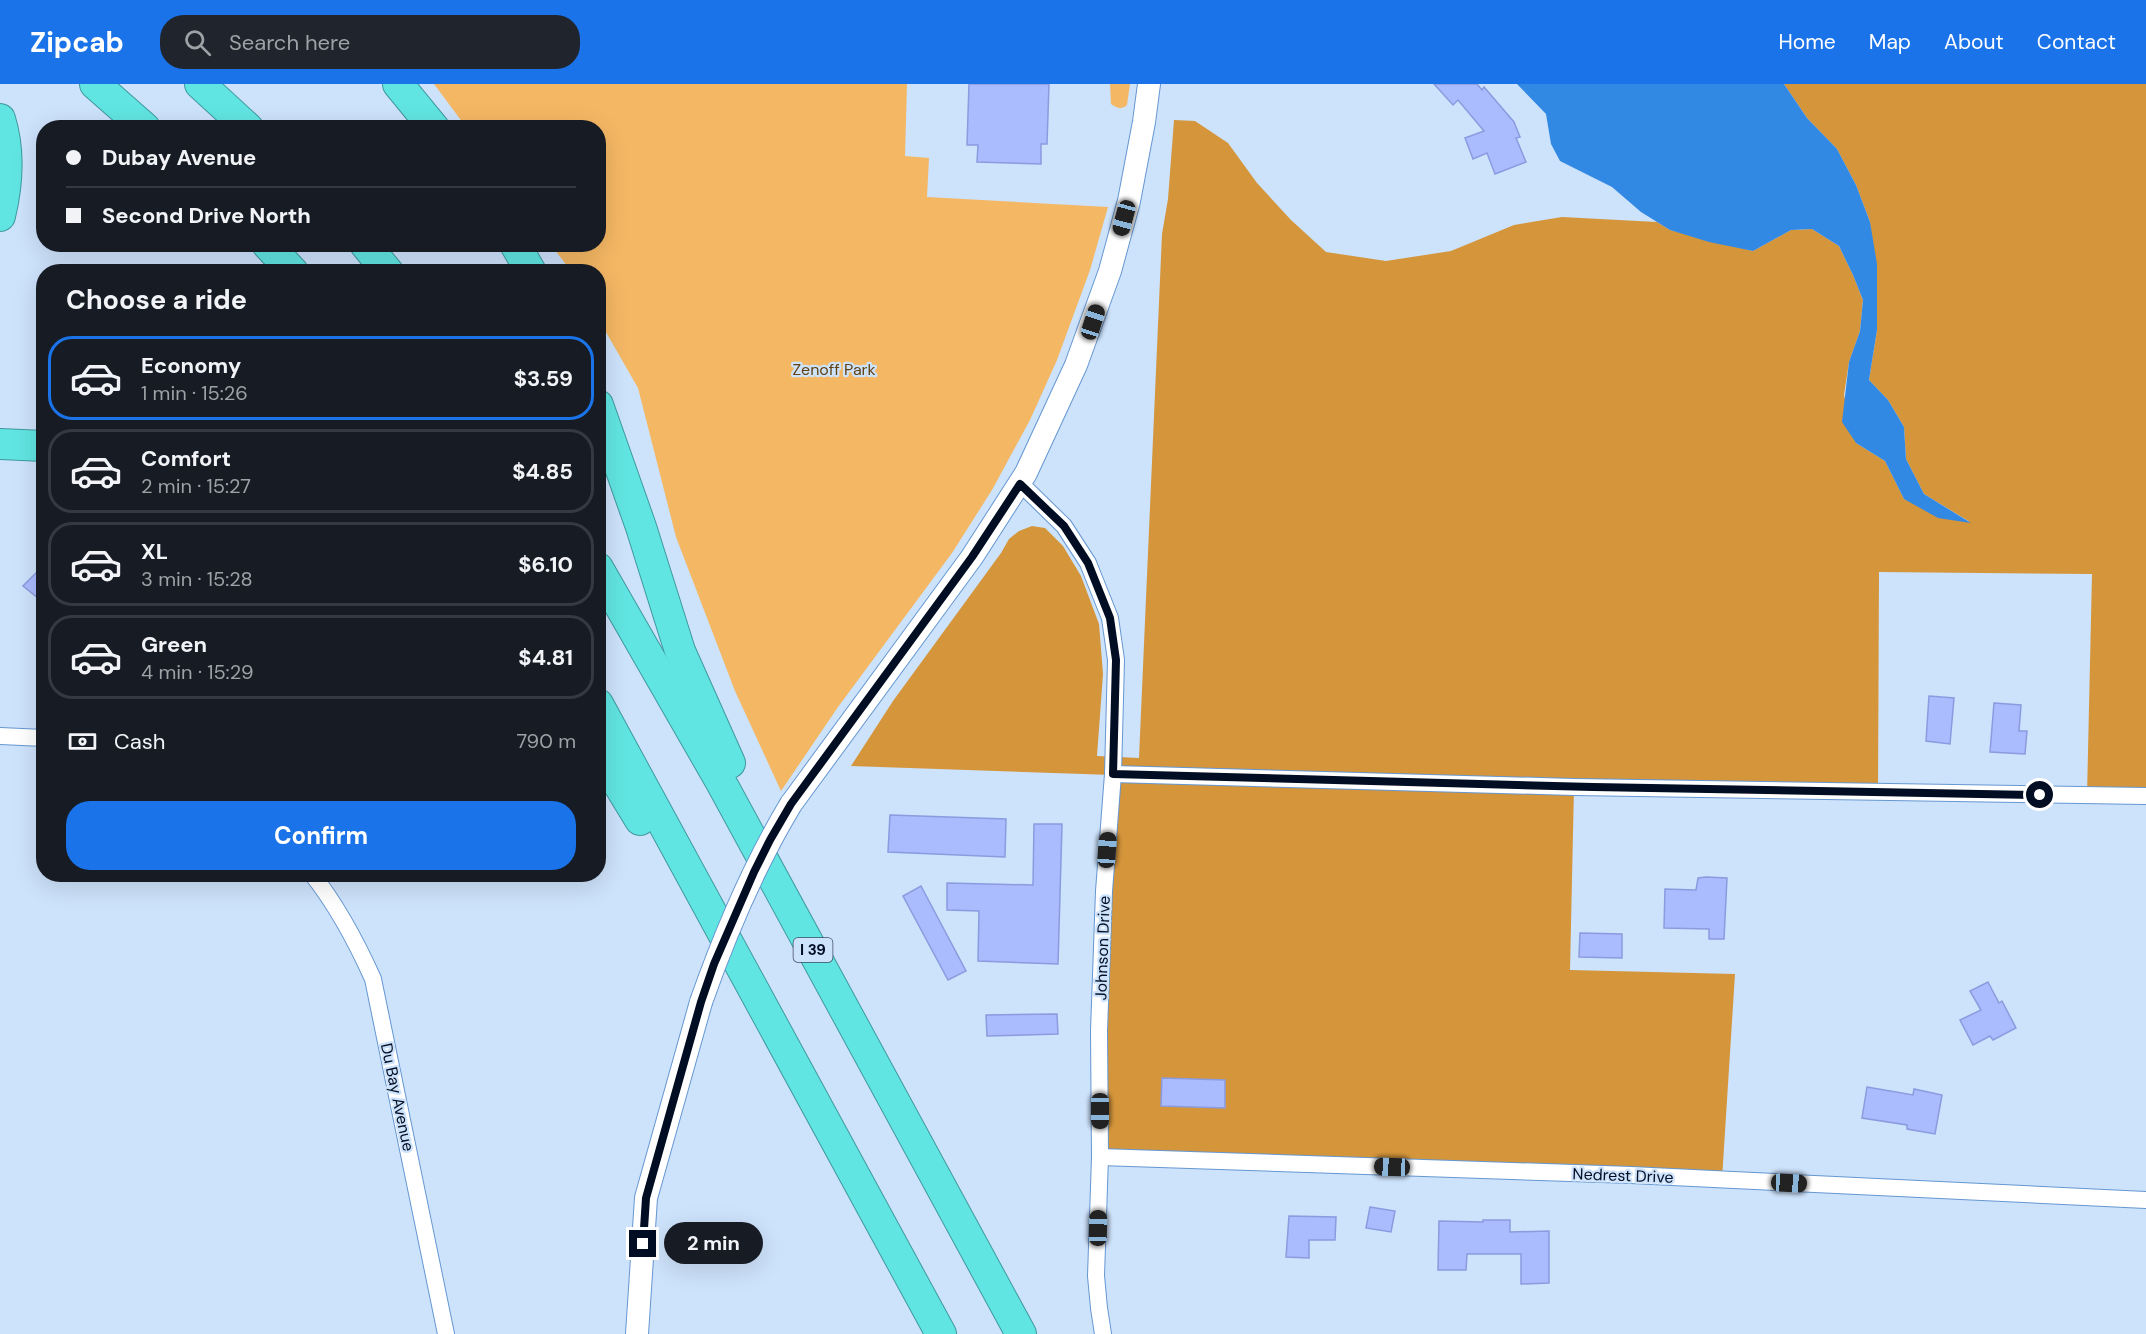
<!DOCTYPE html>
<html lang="en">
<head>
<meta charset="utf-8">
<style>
  body { margin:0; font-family:"DM Sans",sans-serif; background:#20242c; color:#f1f3f6; height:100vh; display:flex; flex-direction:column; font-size:22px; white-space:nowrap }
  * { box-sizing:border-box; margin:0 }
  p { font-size:20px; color:#9ea1a6 }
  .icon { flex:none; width:33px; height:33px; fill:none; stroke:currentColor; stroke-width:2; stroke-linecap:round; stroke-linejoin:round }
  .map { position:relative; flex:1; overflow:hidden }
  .sheet { position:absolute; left:36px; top:180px; width:570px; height:618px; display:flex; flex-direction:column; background:#171b24; border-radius:24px; box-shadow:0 6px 24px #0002 }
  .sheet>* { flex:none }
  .hud { position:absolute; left:36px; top:36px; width:570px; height:132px; border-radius:24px; box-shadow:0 6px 24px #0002; display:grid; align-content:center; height:132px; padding:0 30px; background:#171b24 }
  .end { position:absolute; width:27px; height:27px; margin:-14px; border:8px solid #000d22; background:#fff; box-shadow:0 0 0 3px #fff }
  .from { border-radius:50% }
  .bubble { position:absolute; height:42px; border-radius:21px; background:#171b24; box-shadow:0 6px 24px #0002; font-size:20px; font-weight:700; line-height:42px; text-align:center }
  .car { position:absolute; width:18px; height:36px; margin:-18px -9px; border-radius:8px; box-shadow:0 0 4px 2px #0007; background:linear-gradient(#222 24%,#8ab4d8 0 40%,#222 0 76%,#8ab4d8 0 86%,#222 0) }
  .hud b { display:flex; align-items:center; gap:21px; height:57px; font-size:22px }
  .hud b+b { border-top:2px solid #363941 }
  .hud i { width:15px; height:15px; background:#f1f3f6 }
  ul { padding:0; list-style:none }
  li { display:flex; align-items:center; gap:18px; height:84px; margin:0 12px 9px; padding:0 18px; border:3px solid #363941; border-radius:24px }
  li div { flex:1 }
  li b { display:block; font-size:22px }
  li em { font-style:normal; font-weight:700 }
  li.current { border-color:#1a73e8 }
  li>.icon { width:54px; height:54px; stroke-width:1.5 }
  h2 { padding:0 30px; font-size:27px; line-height:72px }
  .pay { display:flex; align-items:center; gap:15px; height:66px; padding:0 30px; font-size:22px }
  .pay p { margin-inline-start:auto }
  .action { display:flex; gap:12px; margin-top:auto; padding:12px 30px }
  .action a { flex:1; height:69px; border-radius:24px; background:#1a73e8; color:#fff; font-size:24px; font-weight:700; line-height:69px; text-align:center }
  header { display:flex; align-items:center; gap:36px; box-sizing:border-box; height:84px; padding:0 30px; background:#1a73e8; color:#fff }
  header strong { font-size:28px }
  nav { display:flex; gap:33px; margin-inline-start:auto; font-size:21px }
  .search { width:420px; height:54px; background:#20242c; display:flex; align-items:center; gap:15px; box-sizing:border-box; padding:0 21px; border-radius:24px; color:#9ea1a6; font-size:22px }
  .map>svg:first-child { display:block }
</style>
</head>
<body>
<header>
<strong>Zipcab</strong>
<div class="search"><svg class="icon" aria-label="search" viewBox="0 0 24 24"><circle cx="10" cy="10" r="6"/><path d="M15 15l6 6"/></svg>Search here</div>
<nav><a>Home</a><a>Map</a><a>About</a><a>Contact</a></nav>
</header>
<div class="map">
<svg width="2146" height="1250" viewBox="0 0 2146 1250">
  <rect width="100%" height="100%" fill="#cde2fb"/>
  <g fill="#f4b764">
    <polygon points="434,0 907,0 905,72 929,74 927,113 1108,123 1090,186 1057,276 1030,336 992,406 952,469 838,623 781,707 735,607 676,453 638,304 599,236 598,188 571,187 551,161 598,160 598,44 466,43"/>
    <path d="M1110,0H1130L1127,21C1122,26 1116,24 1111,20Z"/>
  </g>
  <polygon fill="#d4953b" points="1784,0 2146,0 2146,712 2087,712 2092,490 1879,488 1878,709 1574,703 1570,886 1735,890 1722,1095 1100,1073 1113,691 851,682 893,617 1001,469 1009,455 1019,447 1032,442 1045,444 1063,462 1081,492 1099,540 1103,590 1097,672 1139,674 1162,150 1168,115 1174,36 1195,37 1228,59 1257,99 1291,136 1326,168 1386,177 1451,167 1514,141 1562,133 1657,138 1670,146 1753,167 1791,146 1812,145 1839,162 1853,191 1863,216 1860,247 1849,278 1844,311 1856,359 1885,377 1904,415 1970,438 1924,410 1906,375 1904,343 1888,316 1869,296 1877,246 1870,138 1856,101 1837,65 1807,34"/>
  <polygon fill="#3289e4" points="1517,0 1784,0 1807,34 1837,65 1856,101 1870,138 1877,180 1877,246 1869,296 1888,316 1904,343 1906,375 1924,410 1971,439 1938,434 1904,415 1885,377 1856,359 1842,338 1849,278 1860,247 1863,216 1853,191 1839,162 1812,145 1791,146 1753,167 1709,158 1670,146 1641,128 1612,103 1560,77 1551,60 1546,30"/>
  <g fill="#aabbfe" stroke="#8a9bdf" stroke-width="1.5">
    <polygon points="969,0 1049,0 1047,60 1041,60 1041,80 977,78 978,61 967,61"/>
    <polygon points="1434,0 1477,0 1482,6 1484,3 1514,38 1520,53 1516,54 1526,78 1495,90 1487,69 1473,75 1465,54 1484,47 1458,16 1453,21"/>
    <polygon points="44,481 44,519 23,502"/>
    <polygon points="1929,612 1954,614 1950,660 1926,657"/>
    <polygon points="1994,619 2021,621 2019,647 2027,647 2025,670 1990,668"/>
    <polygon points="890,731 1006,735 1005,773 888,768"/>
    <polygon points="1034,740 1062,740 1058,880 978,877 979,827 947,826 947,799 1033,801"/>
    <polygon points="1706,793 1727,794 1724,855 1709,855 1709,845 1664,844 1665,805 1696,806 1698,794"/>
    <polygon points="921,802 966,887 948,896 903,812"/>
    <polygon points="1580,849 1622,850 1622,874 1579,873"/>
    <polygon points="1988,898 1999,919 2002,917 2016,944 1993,956 1990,952 1973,961 1960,936 1981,926 1970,907"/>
    <polygon points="1057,930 1058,950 987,952 986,931"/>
    <polygon points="1162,994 1225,996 1225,1024 1161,1022"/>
    <polygon points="1867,1003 1913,1011 1914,1005 1942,1011 1935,1050 1907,1045 1907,1041 1862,1034"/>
    <polygon points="1370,1123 1395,1127 1391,1148 1366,1144"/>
    <polygon points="1289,1132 1336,1133 1335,1156 1309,1156 1309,1174 1286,1173"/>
    <polygon points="1483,1136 1510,1136 1510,1148 1549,1147 1549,1199 1521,1200 1521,1170 1467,1170 1466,1186 1438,1186 1439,1137 1483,1138"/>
  </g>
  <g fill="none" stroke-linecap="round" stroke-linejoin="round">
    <defs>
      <g id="street">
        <polyline points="1021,400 1064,442 1088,479 1110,534 1116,576 1113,690 1104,807 1099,947 1100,1073 1096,1192 1099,1224 1103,1250"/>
        <polyline points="0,652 44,654"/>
        <polyline points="1113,690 1574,703 2146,712"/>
        <path d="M312,790C338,823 356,857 373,895L446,1250"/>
        <polyline points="1100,1073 1631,1091 2146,1116"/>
      </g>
      <g id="secondary">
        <polyline points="791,720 972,473 1026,389 1076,281 1110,187 1129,117 1144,38 1149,0"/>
        <polyline points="637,1250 646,1114 701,918"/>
      </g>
      <g id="highway">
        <polyline points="95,0 145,44"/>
        <polyline points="200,0 248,44"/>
        <polyline points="398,0 434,44"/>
        <path d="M0,35C10,67 8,99 0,132"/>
        <polyline points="267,160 293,188"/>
        <polyline points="365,160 388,188"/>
        <polyline points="515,160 531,188"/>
        <polyline points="598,321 641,443 680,567 730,679"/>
        <polyline points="0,360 44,362"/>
        <polyline points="598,484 722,700 1021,1250"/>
        <polyline points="598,620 941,1250"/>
        <polyline points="598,667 640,736"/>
      </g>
    </defs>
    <use href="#street" stroke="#6597d1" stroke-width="18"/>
    <use href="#secondary" stroke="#6597d1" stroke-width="24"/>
    <use href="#highway" stroke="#3f999f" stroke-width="32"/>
    <use href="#street" stroke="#fff" stroke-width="16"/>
    <use href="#secondary" stroke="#fff" stroke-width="22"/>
    <use href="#highway" stroke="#61e5e2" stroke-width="30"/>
    <defs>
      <path id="secondary-bridge" d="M701,918C725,850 753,783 791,720"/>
    </defs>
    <use href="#secondary-bridge" stroke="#6597d1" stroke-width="24" stroke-linecap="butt"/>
    <use href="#secondary-bridge" stroke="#fff" stroke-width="22"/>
  </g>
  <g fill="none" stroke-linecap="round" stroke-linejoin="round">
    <polyline stroke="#000d22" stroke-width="8" points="643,1160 646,1114 701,918 714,880 754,788 770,756 791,720 972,473 1020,400 1064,442 1088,479 1110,534 1116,576 1113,690 1593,703 2040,711"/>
  </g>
  <g text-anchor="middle" stroke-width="4.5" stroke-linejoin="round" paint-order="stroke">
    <rect fill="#cde2fb" stroke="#3e4d63" stroke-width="1.5" x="793.5" y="854" width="39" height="24" rx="4.5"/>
    <g font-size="15" font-weight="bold" fill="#000d22">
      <text x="813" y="871">I 39</text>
    </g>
    <g font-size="16" fill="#614111" stroke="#cde2fb">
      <text x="834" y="291">Zenoff Park</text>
    </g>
    <g font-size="16" fill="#000d22" stroke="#cde2fb">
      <text transform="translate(1102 864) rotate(-88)" y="6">Johnson Drive</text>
      <text transform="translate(398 1013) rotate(78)" y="6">Du Bay Avenue</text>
      <text transform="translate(1623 1091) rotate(2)" y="6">Nedrest Drive</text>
    </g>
  </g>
</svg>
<i class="end from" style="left:2040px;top:711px"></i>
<i class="end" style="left:643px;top:1160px"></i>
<div class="bubble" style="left:664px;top:1138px;width:99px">2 min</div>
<i class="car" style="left:1124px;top:134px;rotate:195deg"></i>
<i class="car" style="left:1093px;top:238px;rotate:18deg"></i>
<i class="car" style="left:1107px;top:766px;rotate:4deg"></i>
<i class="car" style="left:1100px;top:1027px;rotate:180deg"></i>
<i class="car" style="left:1392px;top:1083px;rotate:272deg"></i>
<i class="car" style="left:1789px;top:1099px;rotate:93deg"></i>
<i class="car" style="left:1098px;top:1144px;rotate:1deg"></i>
<div class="hud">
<b><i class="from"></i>Dubay Avenue</b>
<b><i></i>Second Drive North</b>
</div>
<section class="sheet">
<h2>Choose a ride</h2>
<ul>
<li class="current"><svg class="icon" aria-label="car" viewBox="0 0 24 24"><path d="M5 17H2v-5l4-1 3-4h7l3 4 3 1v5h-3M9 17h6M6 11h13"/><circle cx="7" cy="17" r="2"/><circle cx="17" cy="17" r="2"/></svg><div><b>Economy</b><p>1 min · 15:26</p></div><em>$3.59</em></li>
<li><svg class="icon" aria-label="car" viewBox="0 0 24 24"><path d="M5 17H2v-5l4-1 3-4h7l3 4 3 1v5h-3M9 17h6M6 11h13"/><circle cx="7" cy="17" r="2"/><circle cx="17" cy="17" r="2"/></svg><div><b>Comfort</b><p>2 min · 15:27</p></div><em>$4.85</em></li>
<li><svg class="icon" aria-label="car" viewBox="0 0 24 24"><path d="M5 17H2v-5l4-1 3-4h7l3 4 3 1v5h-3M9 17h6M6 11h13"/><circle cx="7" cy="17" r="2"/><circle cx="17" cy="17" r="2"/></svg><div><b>XL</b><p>3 min · 15:28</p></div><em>$6.10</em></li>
<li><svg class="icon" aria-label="car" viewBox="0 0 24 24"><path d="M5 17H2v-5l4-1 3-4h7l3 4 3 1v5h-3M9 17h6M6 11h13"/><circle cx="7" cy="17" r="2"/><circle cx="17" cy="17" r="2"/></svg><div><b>Green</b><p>4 min · 15:29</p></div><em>$4.81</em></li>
</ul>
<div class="pay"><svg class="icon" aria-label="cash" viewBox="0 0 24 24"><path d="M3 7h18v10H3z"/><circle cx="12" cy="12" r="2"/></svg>Cash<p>790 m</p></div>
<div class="action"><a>Confirm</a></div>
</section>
</div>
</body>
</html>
